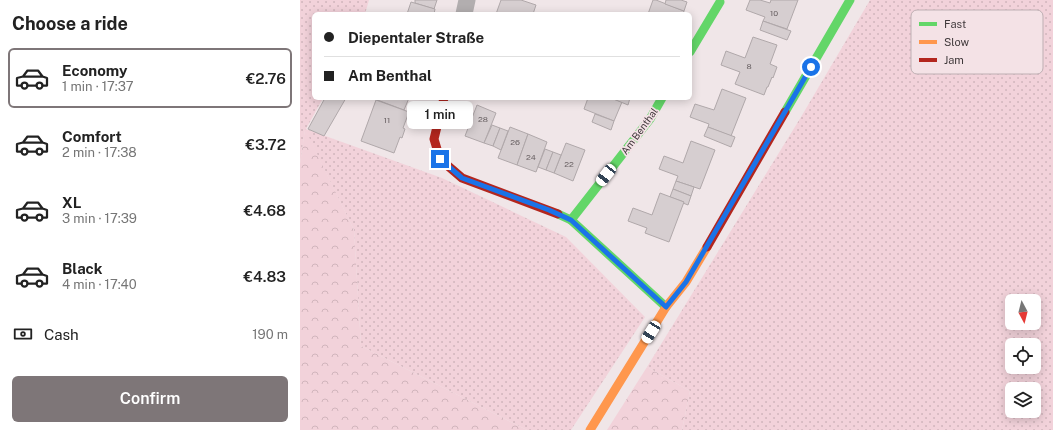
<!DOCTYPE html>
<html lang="en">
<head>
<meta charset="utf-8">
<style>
  body { margin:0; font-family:"Public Sans",sans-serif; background:#f2f2f2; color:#222; height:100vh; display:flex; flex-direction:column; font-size:15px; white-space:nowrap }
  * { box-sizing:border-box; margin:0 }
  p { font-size:13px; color:#767676 }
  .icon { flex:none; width:22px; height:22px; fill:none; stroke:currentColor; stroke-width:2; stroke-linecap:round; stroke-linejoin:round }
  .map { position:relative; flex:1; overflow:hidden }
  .panel { display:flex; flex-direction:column; background:#fff; width:300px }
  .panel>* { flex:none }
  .top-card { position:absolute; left:12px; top:12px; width:380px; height:88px; border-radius:6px; box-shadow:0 2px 10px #0003; display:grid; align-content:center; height:88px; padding:0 12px; background:#fff }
  .needle { width:26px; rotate:173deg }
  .controls { position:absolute; left:705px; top:294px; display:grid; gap:8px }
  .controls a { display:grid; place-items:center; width:36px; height:36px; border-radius:6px; background:#fff; box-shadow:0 2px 10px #0003; font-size:20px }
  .end { position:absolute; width:18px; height:18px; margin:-9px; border:5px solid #1a73e8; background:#fff; box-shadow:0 0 0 2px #fff }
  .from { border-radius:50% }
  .bubble { position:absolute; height:28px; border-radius:6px; background:#fff; box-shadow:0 2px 10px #0003; font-size:13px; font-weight:600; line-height:28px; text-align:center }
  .car { position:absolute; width:12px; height:24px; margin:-12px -6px; border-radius:5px; box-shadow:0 0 3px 1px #0007; background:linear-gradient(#fff 24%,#345 0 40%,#fff 0 76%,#345 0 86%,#fff 0) }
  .top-card b { display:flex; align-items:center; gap:14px; height:38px; font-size:15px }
  .top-card b+b { border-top:1px solid #e0e0e0 }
  .top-card i { width:10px; height:10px; background:#222 }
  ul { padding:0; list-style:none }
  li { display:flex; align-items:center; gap:12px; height:60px; margin:0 8px 6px; padding:0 4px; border:2px solid transparent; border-radius:6px }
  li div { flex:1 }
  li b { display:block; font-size:15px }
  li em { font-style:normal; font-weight:600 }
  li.current { border-color:#7e7678 }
  li>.icon { width:36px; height:36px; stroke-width:1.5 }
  h2 { padding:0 12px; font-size:18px; line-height:48px }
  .pay { display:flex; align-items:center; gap:10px; height:44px; padding:0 12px; font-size:15px }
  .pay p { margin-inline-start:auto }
  .cta { display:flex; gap:8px; margin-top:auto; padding:8px 12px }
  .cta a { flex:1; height:46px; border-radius:6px; background:#7e7678; color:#fff; font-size:16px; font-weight:600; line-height:46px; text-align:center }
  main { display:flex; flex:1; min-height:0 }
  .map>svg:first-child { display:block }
</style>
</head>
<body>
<main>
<section class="panel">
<h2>Choose a ride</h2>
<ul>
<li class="current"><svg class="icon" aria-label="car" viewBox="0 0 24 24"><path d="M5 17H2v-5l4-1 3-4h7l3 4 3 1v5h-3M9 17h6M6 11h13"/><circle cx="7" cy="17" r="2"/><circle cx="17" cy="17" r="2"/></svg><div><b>Economy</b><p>1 min · 17:37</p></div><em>€2.76</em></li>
<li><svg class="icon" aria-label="car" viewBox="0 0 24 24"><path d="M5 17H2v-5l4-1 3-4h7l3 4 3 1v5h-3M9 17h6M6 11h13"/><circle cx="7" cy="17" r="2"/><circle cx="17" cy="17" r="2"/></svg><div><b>Comfort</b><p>2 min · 17:38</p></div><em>€3.72</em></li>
<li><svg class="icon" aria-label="car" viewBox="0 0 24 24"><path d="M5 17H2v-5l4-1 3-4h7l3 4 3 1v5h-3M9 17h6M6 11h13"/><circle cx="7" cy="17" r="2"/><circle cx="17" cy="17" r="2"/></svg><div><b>XL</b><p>3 min · 17:39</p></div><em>€4.68</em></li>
<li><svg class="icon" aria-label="car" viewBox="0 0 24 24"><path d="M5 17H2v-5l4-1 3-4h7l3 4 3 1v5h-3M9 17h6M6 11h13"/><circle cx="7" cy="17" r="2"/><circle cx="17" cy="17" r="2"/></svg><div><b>Black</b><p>4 min · 17:40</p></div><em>€4.83</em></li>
</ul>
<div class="pay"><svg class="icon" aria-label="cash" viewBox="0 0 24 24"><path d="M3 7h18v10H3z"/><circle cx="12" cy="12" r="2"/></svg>Cash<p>190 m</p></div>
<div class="cta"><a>Confirm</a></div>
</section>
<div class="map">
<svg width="753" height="430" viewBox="0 0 753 430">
  <defs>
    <pattern id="green-dots" width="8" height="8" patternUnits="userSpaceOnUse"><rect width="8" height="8" fill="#f2d2da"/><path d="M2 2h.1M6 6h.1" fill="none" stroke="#d1b5bc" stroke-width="1.8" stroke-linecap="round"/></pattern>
    <pattern id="forest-crowns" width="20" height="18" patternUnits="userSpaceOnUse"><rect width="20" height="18" fill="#f2d2da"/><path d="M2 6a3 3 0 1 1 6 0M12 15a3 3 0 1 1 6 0" fill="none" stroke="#d1b5bc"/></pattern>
  </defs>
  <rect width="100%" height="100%" fill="#f0e6e8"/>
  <g fill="url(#green-dots)" fill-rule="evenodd">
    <polygon points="0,0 69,0 65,14 14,14 14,98 23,98 6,129 142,178 266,237 345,317 271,430 227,430 61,346 54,230 5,130 0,164"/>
    <path d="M570,0H753V430H382L390,391L347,367L501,117ZM712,301H734V323H712ZM712,345H734V367H712ZM712,389H734V411H712Z"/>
  </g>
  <g fill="url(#forest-crowns)">
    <polygon points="5,129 54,230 61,346 227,430 0,430 0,164"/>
    <polygon points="347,367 390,391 382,430 307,430"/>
  </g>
  <g fill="#d6ced0" stroke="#b0a8aa">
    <polygon points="115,0 137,0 134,9 115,3"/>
    <polygon points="201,0 221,0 236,5 233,14 196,14"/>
    <polygon points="353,0 356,0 384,11 383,14 348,14"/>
    <polygon points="366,0 381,0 387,2 384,11 365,4"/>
    <polygon points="450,0 460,0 470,3 471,0 498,0 487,29 463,21 465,17 446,10"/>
    <polygon points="111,2 135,9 134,14 107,14"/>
    <polygon points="463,21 491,31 487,40 460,30"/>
    <polygon points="453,37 477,45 470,64 477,67 473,78 472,77 468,87 467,87 464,95 435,84 440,72 421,65 426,51 445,58"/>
    <polygon points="422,89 446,98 431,136 408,127 409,124 390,117 395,104 414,110"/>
    <polygon points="25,98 46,98 24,136 8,129"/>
    <polygon points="72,98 109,98 104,110"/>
    <polygon points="288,98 311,98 322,102 314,121 284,109"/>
    <polygon points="311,98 330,98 328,105"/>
    <polygon points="76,100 109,112 103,128 105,129 102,138 100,137 94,153 61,141"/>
    <polygon points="177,105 196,113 184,143 165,136"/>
    <polygon points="295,114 314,121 311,130 292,122"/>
    <polygon points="192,125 200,128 193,146 184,143"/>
    <polygon points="210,127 228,134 217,165 198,158"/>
    <polygon points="408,127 435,137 431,147 404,136"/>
    <polygon points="200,128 208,131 201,150 193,146"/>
    <polygon points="228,134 247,142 236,172 217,165"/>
    <polygon points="391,141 415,150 400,189 376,181 378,176 359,169 364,156 383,163"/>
    <polygon points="266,143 285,150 273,181 254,173"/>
    <polygon points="245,149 253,152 246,170 238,167"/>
    <polygon points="253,152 261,155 254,173 246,170"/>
    <polygon points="376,181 394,187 391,196 373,189"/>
    <polygon points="373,189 391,196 388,205 383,203 384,202 370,197"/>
    <polygon points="360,193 384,202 369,242 345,233 347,228 328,221 333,208 352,215"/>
  </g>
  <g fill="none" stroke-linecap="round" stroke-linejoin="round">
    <polyline stroke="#b2aeaf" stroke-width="17" points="164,14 167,0"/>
    <g stroke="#63d668" stroke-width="9">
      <polyline points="390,52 420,2"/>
      <polyline points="485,112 550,0"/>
      <polyline points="258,214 271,220 366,307"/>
      <polyline points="271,220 350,119 362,98"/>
    </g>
    <polyline stroke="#ff974d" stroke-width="9" points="290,430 366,307 386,282 407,247"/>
    <g stroke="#b3261e" stroke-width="9">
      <polyline points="144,98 134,139 140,159 162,178 258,214"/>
      <polyline points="407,247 485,112"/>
    </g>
  </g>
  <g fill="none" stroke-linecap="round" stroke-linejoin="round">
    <polyline stroke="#1a73e8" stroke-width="5" points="140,159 162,178 249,210 271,220 366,307 386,282 511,67"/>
  </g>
  <g text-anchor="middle" stroke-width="3.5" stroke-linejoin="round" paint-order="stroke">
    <g font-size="8" fill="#665e60">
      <text x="474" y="16">10</text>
      <text x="449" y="69">8</text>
      <text x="183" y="122">28</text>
      <text x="87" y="123">11</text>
      <text x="215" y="145">26</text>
      <text x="231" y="160">24</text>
      <text x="269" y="167">22</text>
    </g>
    <g font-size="10" fill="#40393b" stroke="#f4e2e6">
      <text transform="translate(339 131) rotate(-54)" y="4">Am Benthal</text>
    </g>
  </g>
  <rect x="611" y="10" width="132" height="64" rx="6" fill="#f4e2e6" stroke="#beafb3" stroke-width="1"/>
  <rect x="619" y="22" width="18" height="4" fill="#63d668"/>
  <rect x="619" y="40" width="18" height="4" fill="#ff974d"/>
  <rect x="619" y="58" width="18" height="4" fill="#b3261e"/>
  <g font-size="11" fill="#40393b">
    <text x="644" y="28">Fast</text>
    <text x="644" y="46">Slow</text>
    <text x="644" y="64">Jam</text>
  </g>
</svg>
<div class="controls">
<a><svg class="needle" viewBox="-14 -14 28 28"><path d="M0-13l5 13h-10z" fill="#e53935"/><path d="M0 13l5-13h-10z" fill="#767676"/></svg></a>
<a><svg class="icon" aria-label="locate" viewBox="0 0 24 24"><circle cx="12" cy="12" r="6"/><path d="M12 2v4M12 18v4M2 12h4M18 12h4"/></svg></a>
<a><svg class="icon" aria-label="layers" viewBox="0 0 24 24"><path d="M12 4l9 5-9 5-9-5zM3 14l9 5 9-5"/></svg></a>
</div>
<i class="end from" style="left:511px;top:67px"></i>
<i class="end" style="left:140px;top:159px"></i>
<div class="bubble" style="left:107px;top:101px;width:66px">1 min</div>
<i class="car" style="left:306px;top:175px;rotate:218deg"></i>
<i class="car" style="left:351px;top:332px;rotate:212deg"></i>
<div class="top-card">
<b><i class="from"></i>Diepentaler Straße</b>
<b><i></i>Am Benthal</b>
</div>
</div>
</main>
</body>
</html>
